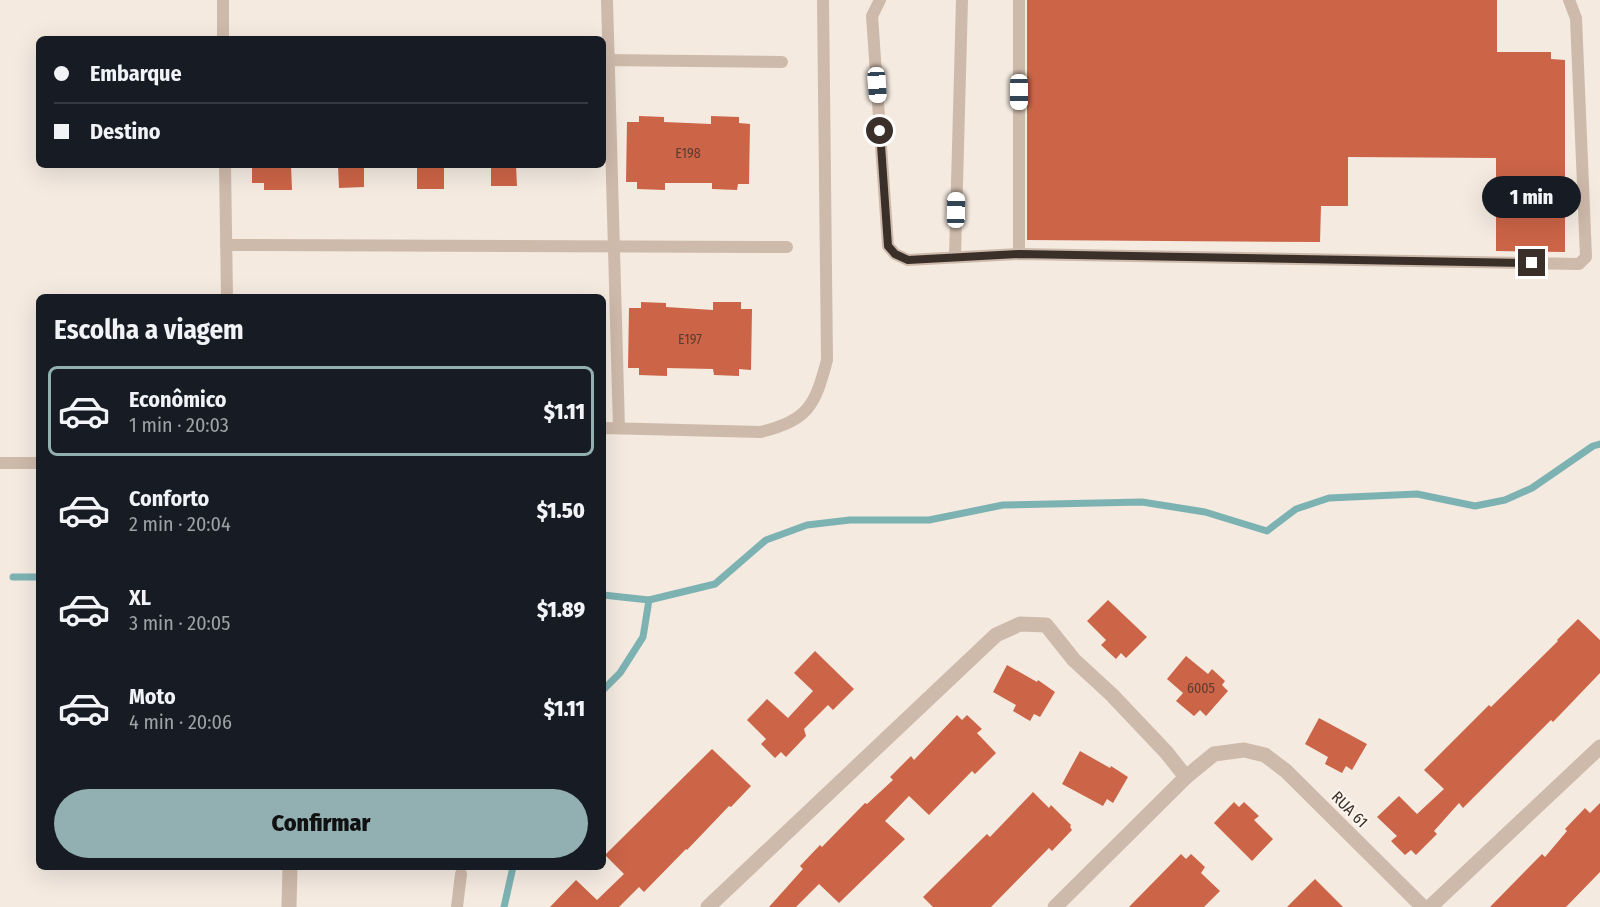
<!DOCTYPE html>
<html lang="pt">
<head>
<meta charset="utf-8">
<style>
  body { margin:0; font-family:"Fira Sans Condensed",sans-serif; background:#20242c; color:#f1f3f6; height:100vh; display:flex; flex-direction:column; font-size:22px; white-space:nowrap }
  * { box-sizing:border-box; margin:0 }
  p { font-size:20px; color:#9ea1a6 }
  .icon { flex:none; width:33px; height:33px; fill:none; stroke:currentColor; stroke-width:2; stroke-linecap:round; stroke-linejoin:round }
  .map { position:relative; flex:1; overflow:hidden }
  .details { position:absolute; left:36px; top:294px; width:570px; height:576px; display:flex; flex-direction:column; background:#171b24; border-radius:9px; box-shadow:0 6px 24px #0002 }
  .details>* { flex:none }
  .banner { position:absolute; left:36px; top:36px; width:570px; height:132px; border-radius:9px; box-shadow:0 6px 24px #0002; display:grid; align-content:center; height:132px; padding:0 18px; background:#171b24 }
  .end { position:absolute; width:27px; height:27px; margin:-14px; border:8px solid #3b2f2a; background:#fff; box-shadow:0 0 0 3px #fff }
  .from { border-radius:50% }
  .bubble { position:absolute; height:42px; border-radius:21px; background:#171b24; box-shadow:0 6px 24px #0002; font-size:20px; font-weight:800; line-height:42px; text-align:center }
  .car { position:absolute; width:18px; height:36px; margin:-18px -9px; border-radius:8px; box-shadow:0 0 4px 2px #0007; background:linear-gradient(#fff 24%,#345 0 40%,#fff 0 76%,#345 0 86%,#fff 0) }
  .banner b { display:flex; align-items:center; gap:21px; height:57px; font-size:22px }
  .banner b+b { border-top:2px solid #363941 }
  .banner i { width:15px; height:15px; background:#f1f3f6 }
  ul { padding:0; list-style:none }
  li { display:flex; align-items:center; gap:18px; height:90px; margin:0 12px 9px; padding:0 6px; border:3px solid transparent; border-radius:9px }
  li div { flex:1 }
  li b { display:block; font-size:22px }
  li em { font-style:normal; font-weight:800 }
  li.selected { border-color:#92afb2 }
  li>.icon { width:54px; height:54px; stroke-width:1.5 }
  h2 { padding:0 18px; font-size:27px; line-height:72px }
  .button { display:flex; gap:12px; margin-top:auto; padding:12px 18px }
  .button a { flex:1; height:69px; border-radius:36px; background:#92afb2; color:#111; font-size:24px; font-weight:800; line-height:69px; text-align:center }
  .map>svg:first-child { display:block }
</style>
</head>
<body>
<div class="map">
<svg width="1600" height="907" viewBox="0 0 1600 907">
  <rect width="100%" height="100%" fill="#f4eae0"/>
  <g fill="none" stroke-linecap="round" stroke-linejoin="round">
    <g stroke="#7db2b3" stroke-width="7">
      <polyline points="13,577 39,577"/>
      <polyline points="603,595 649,600 715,584 766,540 807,525 850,520 929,520 1003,505 1142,502 1205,512 1267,531 1296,509 1329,498 1417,494 1475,506 1505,500 1532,488 1593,446 1600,444"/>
      <polyline points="603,690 620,673 643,637 649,600"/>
      <polyline points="504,907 513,867"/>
    </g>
  </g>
  <g fill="#cc6447">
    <polygon points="1027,0 1497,0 1497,52 1551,52 1551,59 1565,60 1565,252 1496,251 1496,158 1348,157 1348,206 1321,206 1320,242 1027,240"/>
    <polygon points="639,116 664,117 664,122 711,124 711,116 739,117 739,123 750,124 749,184 738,184 737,190 712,189 712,183 665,183 665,190 637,189 637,182 626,182 627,122 639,122"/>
    <polygon points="252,165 291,165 292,190 264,190 264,183 252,183"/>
    <polygon points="338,165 364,165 364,187 339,188"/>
    <rect x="417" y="165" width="27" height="24"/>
    <polygon points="491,165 516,165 517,186 491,186"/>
    <polygon points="641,302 666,303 666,307 713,310 713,302 741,302 741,309 752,309 751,370 739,369 739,376 714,375 713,369 667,368 667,376 639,375 639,368 628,368 629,308 641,308"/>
    <polygon points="1108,600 1147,637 1126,658 1121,653 1116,659 1101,645 1106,640 1087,621"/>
    <polygon points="1578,619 1600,640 1600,673 1553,722 1551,720 1463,808 1459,803 1434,831 1437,834 1416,855 1411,850 1405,855 1391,841 1397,836 1377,817 1399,796 1417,814 1444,789 1424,770 1489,705 1491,707 1558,641 1557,640"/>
    <polygon points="815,651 854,689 833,710 828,705 804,729 806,736 786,757 781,752 775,758 761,744 766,739 747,720 767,699 788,718 813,691 794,673"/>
    <polygon points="1186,656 1208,674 1212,669 1225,681 1222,685 1228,691 1206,716 1200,710 1194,716 1176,701 1183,693 1167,679"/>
    <polygon points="1007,665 1037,682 1038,680 1055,692 1040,717 1034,714 1030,721 1013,711 1016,705 993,692"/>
    <polygon points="957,715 962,720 967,715 982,729 977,733 996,753 975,774 972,771 929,815 909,796 885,821 905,839 839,903 819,884 796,907 769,907 803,869 800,866 820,845 822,847 865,803 867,804 893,780 890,777 911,756 914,760"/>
    <polygon points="1319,718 1367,744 1352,770 1346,766 1342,773 1325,764 1328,757 1305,744"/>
    <polygon points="712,749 751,786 731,807 729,806 687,850 686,849 644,892 639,887 619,907 550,907 576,880 597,900 624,874 605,855"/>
    <polygon points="1080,751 1110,768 1111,766 1128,777 1113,803 1107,799 1103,806 1062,784"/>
    <polygon points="1033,792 1049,808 1051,805 1071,825 1070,827 1072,830 1052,851 1049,848 991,907 933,907 923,897 987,834 990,837"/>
    <polygon points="1234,802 1239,807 1244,802 1259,816 1254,820 1273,839 1252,861 1214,823"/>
    <polygon points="1600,803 1600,872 1566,907 1490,907 1542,854 1545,857 1567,831 1565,829 1585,808 1590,813"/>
    <polygon points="1181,854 1186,859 1191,854 1205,867 1201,873 1220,891 1204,907 1129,907"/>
    <polygon points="1315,879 1343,907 1287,907"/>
  </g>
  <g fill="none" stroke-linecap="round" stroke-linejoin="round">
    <g stroke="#cebaab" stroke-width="12">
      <polyline points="223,0 223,39"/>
      <polyline points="607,0 619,428"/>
      <polyline points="880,0 872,16 888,246 895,254 908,260 1019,254 1579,264 1586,257 1576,18 1569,0"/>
      <polyline points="603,60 782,62"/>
      <polyline points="225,165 227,297"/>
      <polyline points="226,245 787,247"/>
      <polyline points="1019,254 1019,0"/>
      <polyline points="955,257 962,0"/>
      <path d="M603,428L761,432C808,420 815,406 827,360L823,0"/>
      <polyline points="0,463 39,463"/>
      <polyline points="457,907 461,874"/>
    </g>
    <g stroke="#cebaab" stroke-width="15">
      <polyline points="289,907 290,867"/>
      <polyline points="708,907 996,635 1020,624 1046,625 1074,660 1112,695 1166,752 1186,777"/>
      <polyline points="1055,907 1186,777 1214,754 1244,750 1265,755 1286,771 1423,907"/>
      <polyline points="1430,907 1600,747"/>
    </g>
  </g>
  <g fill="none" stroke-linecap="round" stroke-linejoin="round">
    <polyline stroke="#3b2f2a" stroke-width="8" points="880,131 888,246 895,254 908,260 1019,254 1532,263"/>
  </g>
  <g text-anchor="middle" stroke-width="4.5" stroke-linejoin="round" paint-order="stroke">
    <g font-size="14" fill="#5f3c31">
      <text x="688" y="158">E198</text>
      <text x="690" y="344">E197</text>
      <text x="1201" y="693">6005</text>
    </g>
    <g font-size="16" fill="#3b2f2a" stroke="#fbf4ed">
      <text transform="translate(1350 809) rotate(45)" y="6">RUA 61</text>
    </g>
  </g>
</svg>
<i class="end from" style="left:880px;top:131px"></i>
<i class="end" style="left:1532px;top:263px"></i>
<div class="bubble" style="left:1482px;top:176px;width:99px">1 min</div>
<i class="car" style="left:877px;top:85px;rotate:176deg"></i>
<i class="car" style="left:1019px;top:92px;rotate:180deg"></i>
<i class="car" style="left:956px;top:210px;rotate:1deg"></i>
<div class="banner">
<b><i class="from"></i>Embarque</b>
<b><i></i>Destino</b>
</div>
<section class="details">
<h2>Escolha a viagem</h2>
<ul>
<li class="selected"><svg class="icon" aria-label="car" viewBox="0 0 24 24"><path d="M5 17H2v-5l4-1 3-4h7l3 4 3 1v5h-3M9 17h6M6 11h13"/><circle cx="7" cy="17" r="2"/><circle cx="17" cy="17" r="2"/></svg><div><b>Econômico</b><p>1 min · 20:03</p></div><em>$1.11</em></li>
<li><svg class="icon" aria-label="car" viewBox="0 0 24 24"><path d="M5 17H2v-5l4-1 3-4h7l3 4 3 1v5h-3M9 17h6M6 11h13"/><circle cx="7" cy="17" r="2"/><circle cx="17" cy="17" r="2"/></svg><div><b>Conforto</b><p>2 min · 20:04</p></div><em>$1.50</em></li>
<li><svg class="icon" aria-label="car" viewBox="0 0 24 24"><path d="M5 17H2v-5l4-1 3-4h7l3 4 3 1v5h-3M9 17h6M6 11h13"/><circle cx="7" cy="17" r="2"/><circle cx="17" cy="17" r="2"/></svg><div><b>XL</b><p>3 min · 20:05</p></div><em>$1.89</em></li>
<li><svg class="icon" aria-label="car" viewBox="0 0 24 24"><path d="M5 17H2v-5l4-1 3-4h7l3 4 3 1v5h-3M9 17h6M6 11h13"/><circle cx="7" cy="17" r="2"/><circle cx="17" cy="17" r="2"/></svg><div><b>Moto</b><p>4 min · 20:06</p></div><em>$1.11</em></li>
</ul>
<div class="button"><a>Confirmar</a></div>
</section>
</div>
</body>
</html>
